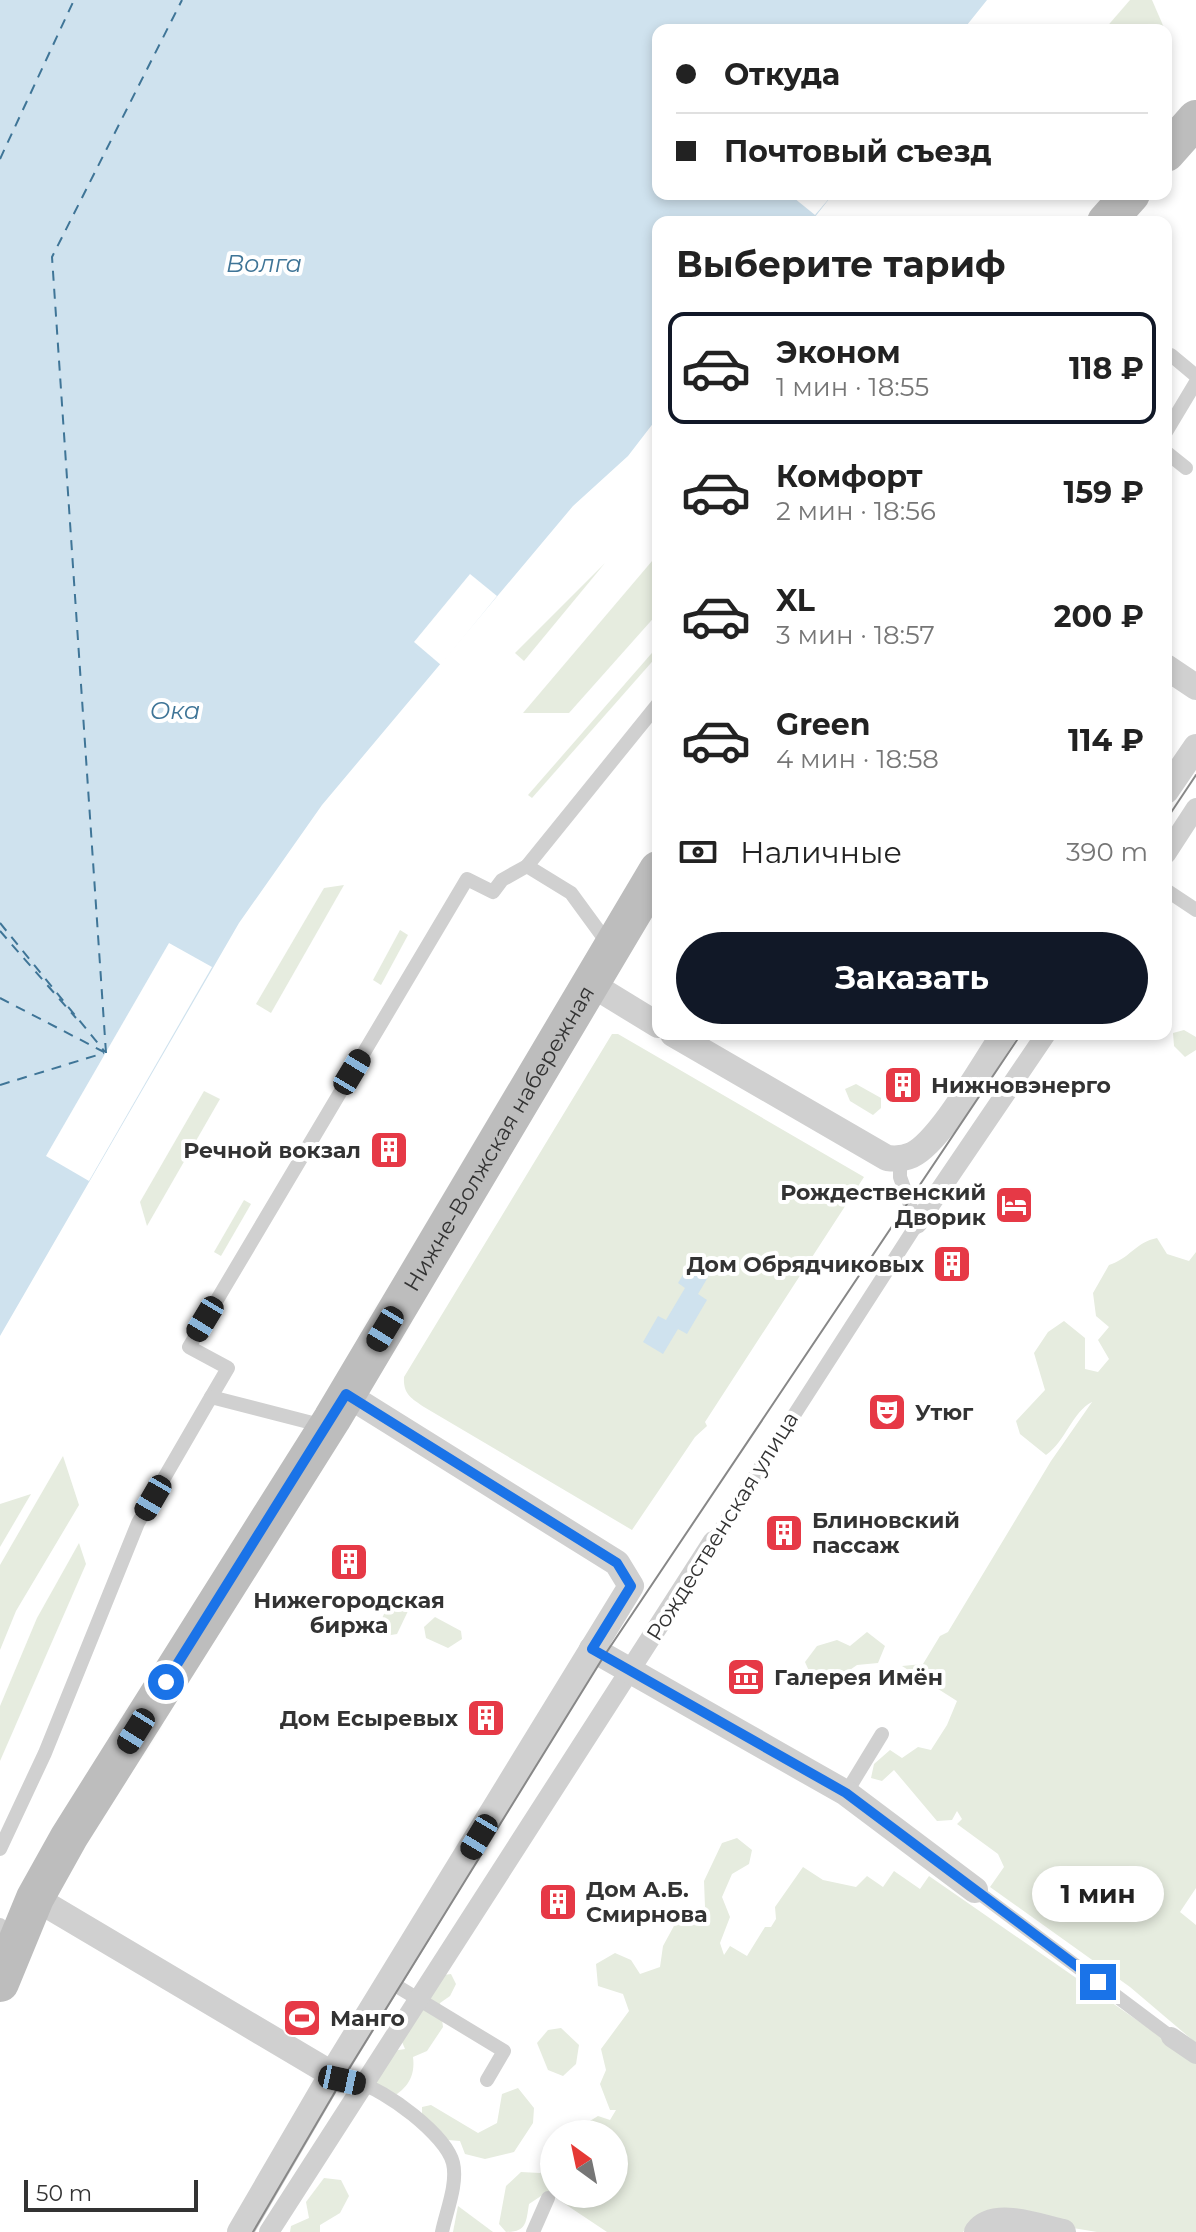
<!DOCTYPE html>
<html lang="ru">
<head>
<meta charset="utf-8">
<style>
  body { margin:0; font-family:Montserrat,sans-serif; background:#f6f6f6; color:#222; height:100vh; display:flex; flex-direction:column; font-size:30px; white-space:nowrap }
  * { box-sizing:border-box; margin:0 }
  p { font-size:26px; color:#767676 }
  .icon { flex:none; width:44px; height:44px; fill:none; stroke:currentColor; stroke-width:2; stroke-linecap:round; stroke-linejoin:round }
  .map { position:relative; flex:1; overflow:hidden }
  .side { position:absolute; left:652px; top:216px; width:520px; height:824px; display:flex; flex-direction:column; background:#fff; border-radius:16px; box-shadow:0 4px 12px #0003 }
  .side>* { flex:none }
  .top-card { position:absolute; left:652px; top:24px; width:520px; height:176px; border-radius:16px; box-shadow:0 4px 12px #0003; display:grid; align-content:center; height:176px; padding:0 24px; background:#fff }
  .needle { width:52px; rotate:327deg }
  .buttons { position:absolute; left:540px; top:2120px; display:grid; gap:16px }
  .buttons a { display:grid; place-items:center; width:88px; height:88px; border-radius:50%; background:#fff; box-shadow:0 4px 12px #0003; font-size:40px }
  .scale { position:absolute; left:24px; bottom:20px; width:174px; box-sizing:border-box; padding-left:8px; border:4px solid #333; border-top:0; font-size:22px; line-height:28px; white-space:nowrap; color:#333; -webkit-text-stroke:6px #fff; paint-order:stroke }
  .end { position:absolute; width:36px; height:36px; margin:-18px; border:10px solid #1a73e8; background:#fff; box-shadow:0 0 0 4px #fff }
  .from { border-radius:50% }
  .bubble { position:absolute; height:56px; border-radius:28px; background:#fff; box-shadow:0 4px 12px #0003; font-size:26px; font-weight:700; line-height:56px; text-align:center }
  .car { position:absolute; width:24px; height:48px; margin:-24px -12px; border-radius:10px; box-shadow:0 0 6px 2px #0007; background:linear-gradient(#222 24%,#8ab4d8 0 40%,#222 0 76%,#8ab4d8 0 86%,#222 0) }
  .top-card b { display:flex; align-items:center; gap:28px; height:76px; font-size:30px }
  .top-card b+b { border-top:2px solid #e0e0e0 }
  .top-card i { width:20px; height:20px; background:#222 }
  ul { padding:0; list-style:none }
  li { display:flex; align-items:center; gap:24px; height:112px; margin:0 16px 12px; padding:0 8px; border:4px solid transparent; border-radius:16px }
  li div { flex:1 }
  li b { display:block; font-size:30px }
  li em { font-style:normal; font-weight:700 }
  li.on { border-color:#111827 }
  li>.icon { width:72px; height:72px; stroke-width:1.5 }
  h2 { padding:0 24px; font-size:36px; line-height:96px }
  .pay { display:flex; align-items:center; gap:20px; height:88px; padding:0 24px; font-size:30px }
  .pay p { margin-inline-start:auto }
  .action { display:flex; gap:16px; margin-top:auto; padding:16px 24px }
  .action a { flex:1; height:92px; border-radius:48px; background:#111827; color:#fff; font-size:32px; font-weight:700; line-height:92px; text-align:center }
  .map>svg:first-child { display:block }
</style>
</head>
<body>
<div class="map">
<svg width="1196" height="2232" viewBox="0 0 1196 2232">
  <rect width="100%" height="100%" fill="#fff"/>
  <g fill="#e6ecdf">
    <polygon points="1130,0 1152,0 1165,30 1104,30"/>
    <polygon points="658,554 658,613 569,713 523,713"/>
    <polygon points="605,563 524,661 515,653"/>
    <polygon points="658,646 658,655 532,798 528,795"/>
    <polygon points="344,885 271,1013 256,1004 324,888"/>
    <polygon points="400,930 408,935 381,985 373,980"/>
    <polygon points="1184,1030 1196,1037 1196,1050 1185,1057 1174,1046 1173,1033"/>
    <path d="M612,1034H618L864,1177L705,1422L707,1426L695,1437L632,1530L424,1407C411,1398 403,1394 404,1377Z"/>
    <polygon points="856,1084 881,1098 881,1108 873,1115 850,1101 845,1089"/>
    <polygon points="204,1091 220,1099 147,1226 140,1202"/>
    <polygon points="244,1200 251,1204 221,1256 214,1252"/>
    <path d="M1157,1238L1167,1254L1189,1261L1196,1252V1888L1180,1912L1196,1925V2043L1130,1987L990,1887L1004,1867L998,1854L957,1824L962,1819L957,1811L952,1820L937,1821L894,1770L882,1781L871,1778L874,1764L890,1750L902,1758L918,1747L931,1750L947,1725L957,1701L902,1666L923,1664L940,1636L948,1632L1051,1461L1092,1402C1072,1412 1066,1441 1046,1455L1020,1434L1016,1421L1045,1390L1034,1353L1048,1332L1064,1321L1085,1338V1369L1098,1372L1109,1359L1098,1340L1109,1327L1096,1316L1093,1293L1109,1265C1129,1259 1136,1242 1157,1238Z"/>
    <polygon points="63,1456 79,1505 16,1611 0,1650 0,1565"/>
    <polygon points="31,1494 0,1547 0,1504"/>
    <polygon points="79,1543 86,1564 0,1761 0,1706 37,1618"/>
    <polygon points="391,1599 403,1599 408,1611 397,1634 385,1636 377,1629"/>
    <polygon points="435,1617 461,1631 462,1639 448,1648 426,1638 424,1627"/>
    <polygon points="867,1632 885,1646 878,1663 857,1665 828,1685 813,1680 805,1662 817,1646 837,1640 850,1646"/>
    <path d="M737,1838L752,1850L749,1864L732,1874L722,1897L730,1917L720,1943L724,1955L730,1946L747,1956L765,1927H771L776,1919L775,1907L803,1867L823,1880L856,1887L867,1876L883,1887L894,1871L920,1889L929,1876L1196,2061V2232H1097L1049,2224L971,2223L963,2232H607L547,2192L529,2204C526,2222 527,2232 506,2232L499,2224L506,2186L521,2172L540,2173L554,2163V2194H614V2134H579L580,2127L598,2116L610,2120L616,2110H610L600,2084L606,2070L601,2049L629,2011L623,1994L598,1986L596,1964L615,1953L631,1960L640,1974L660,1967L663,1946L681,1913L705,1907L704,1881L722,1843Z"/>
    <path d="M451,1974L456,1984L450,1996L440,2003L443,2027L427,2051L413,2057C416,2080 404,2091 386,2101L371,2093L386,2052L405,2049L400,2037L418,2002L431,1998L429,1989L436,1976Z"/>
    <polygon points="561,2028 579,2045 576,2064 563,2076 548,2070 537,2043 548,2030"/>
    <polygon points="518,2088 534,2108 533,2123 514,2152 485,2159 465,2154 460,2141 448,2140 422,2118 422,2107 431,2105 478,2133 497,2123 502,2094"/>
    <polygon points="324,2178 341,2180 349,2196 340,2213 320,2225 320,2232 290,2232 291,2226 309,2218 306,2202"/>
    <polygon points="458,2206 493,2232 453,2232"/>
  </g>
  <g fill="#cfe2ee">
    <polygon points="0,0 987,0 963,30 658,30 658,194 833,194 811,222 658,222 658,417 628,456 573,506 322,805 239,923 0,1336"/>
    <polygon points="694,1256 714,1267 698,1294 707,1300 687,1334 678,1329 663,1354 643,1342 658,1316 666,1320 685,1288 678,1283"/>
  </g>
  <g fill="#fff">
    <polygon points="789,194 833,194 815,215"/>
    <polygon points="470,574 497,596 441,665 414,642"/>
    <polygon points="169,943 212,967 89,1181 46,1156"/>
  </g>
  <g fill="none" stroke-linecap="round" stroke-linejoin="round">
    <g stroke="#3f7597" stroke-width="2" stroke-dasharray="10 8" stroke-linecap="butt">
      <polyline points="0,159 74,0"/>
      <polyline points="0,923 105,1052"/>
      <polyline points="0,931 76,1018"/>
      <polyline points="0,998 104,1052"/>
      <polyline points="106,1053 52,257 182,0"/>
      <polyline points="0,1085 104,1053"/>
    </g>
    <g stroke="#d0d0d0" stroke-width="14">
      <polyline points="1171,355 1196,376"/>
      <polyline points="1166,432 1196,382"/>
      <polyline points="1166,452 1186,468"/>
      <polyline points="527,866 658,704"/>
      <polyline points="1166,890 1196,910"/>
      <polyline points="211,1397 228,1368 189,1347 467,879 493,892 502,880 527,866 571,893 609,945"/>
      <polyline points="713,1541 917,1224 900,1177 900,1159"/>
      <polyline points="846,1793 882,1734"/>
      <polyline points="0,1849 45,1753 138,1523 211,1397 324,1426"/>
      <polyline points="975,1890 1171,2037"/>
      <polyline points="0,1925 9,1947"/>
      <polyline points="390,1982 504,2051 487,2080"/>
      <path d="M358,2083C385,2089 446,2135 453,2163C458,2184 446,2212 442,2232"/>
      <polyline points="533,2232 548,2198"/>
    </g>
    <g stroke="#d0d0d0" stroke-width="20">
      <polyline points="1166,854 1196,808"/>
      <polyline points="917,1224 1046,1034"/>
      <polyline points="1171,2037 1196,2054"/>
      <polyline points="269,2232 713,1541"/>
    </g>
    <g stroke="#d0d0d0" stroke-width="26">
      <polyline points="1166,667 1196,687"/>
      <polyline points="1166,791 1196,747"/>
      <polyline points="591,984 658,1025"/>
      <path d="M673,1034L887,1158C896,1159 903,1159 912,1155C941,1141 984,1063 1004,1034"/>
      <polyline points="592,1649 846,1793 975,1890"/>
      <polyline points="35,1898 342,2080"/>
      <polyline points="240,2232 332,2074 631,1586 617,1563 346,1394"/>
      <path d="M977,2232C994,2209 1039,2227 1063,2232"/>
    </g>
    <g stroke="#bdbdbd" stroke-width="38">
      <polyline points="1166,153 1196,119"/>
      <polyline points="1106,222 1131,194"/>
      <path id="s1" d="M0,1983L35,1898L69,1837L332,1419L658,870"/>
    </g>
    <g stroke="#888" stroke-width="2">
      <polyline points="1166,820 1196,775"/>
      <polyline points="253,2232 342,2080 604,1656 1021,1034"/>
    </g>
  </g>
  <g fill="none" stroke-linecap="round" stroke-linejoin="round">
    <polyline stroke="#1a73e8" stroke-width="10" points="166,1682 346,1394 617,1563 631,1586 592,1649 846,1793 1098,1982"/>
  </g>
  <defs>
    <symbol id="building-square" viewBox="-11 -11 22 22"><rect x="-9" y="-9" width="18" height="18" rx="4" fill="#e63946" stroke="#fff"/><path d="M-4-6H4V6H1V3H-1V6H-4ZM-2.5-4.3h1.7v1.8h-1.7ZM.8-4.3h1.7v1.8H.8ZM-2.5-1h1.7V.8h-1.7ZM.8-1h1.7V.8H.8Z" fill="#fff"/></symbol>
    <symbol id="hotel-square" viewBox="-11 -11 22 22"><rect x="-9" y="-9" width="18" height="18" rx="4" fill="#e63946" stroke="#fff"/><path d="M-6-4.5h1.5V1H6V5H4.5V3h-9V5H-6ZM-4 0a1.8 1.8 0 1 1 3.6 0ZM.5 0V-2.5h3Q6-2.5 6 0Z" fill="#fff"/></symbol>
    <symbol id="theatre-square" viewBox="-11 -11 22 22"><rect x="-9" y="-9" width="18" height="18" rx="4" fill="#e63946" stroke="#fff"/><path d="M-5-5.5Q0-4 5-5.5V0Q5 5 0 6Q-5 5-5 0ZM-3.3-2.5H-1v1.5H-3.3ZM1-2.5H3.3v1.5H1ZM-2.8 1Q0 5.5 2.8 1Z" fill="#fff"/></symbol>
    <symbol id="museum-square" viewBox="-11 -11 22 22"><rect x="-9" y="-9" width="18" height="18" rx="4" fill="#e63946" stroke="#fff"/><path d="M0-6L6-3V-2H-6V-3ZM-5-1h2V3h-2ZM-1-1h2V3h-2ZM3-1h2V3H3ZM-6 4H6V6H-6Z" fill="#fff"/></symbol>
    <symbol id="stadium-square" viewBox="-11 -11 22 22"><rect x="-9" y="-9" width="18" height="18" rx="4" fill="#e63946" stroke="#fff"/><path d="M0-5a6.5 5 0 1 0 0 10a6.5 5 0 1 0 0-10ZM-3.5-1.8h7v3.6h-7Z" fill="#fff"/></symbol>
  </defs>
  <g fill-rule="evenodd">
    <use href="#building-square" x="881" y="1063" width="44" height="44"/>
    <use href="#building-square" x="367" y="1128" width="44" height="44"/>
    <use href="#hotel-square" x="992" y="1183" width="44" height="44"/>
    <use href="#building-square" x="930" y="1242" width="44" height="44"/>
    <use href="#theatre-square" x="865" y="1390" width="44" height="44"/>
    <use href="#building-square" x="762" y="1511" width="44" height="44"/>
    <use href="#building-square" x="327" y="1540" width="44" height="44"/>
    <use href="#museum-square" x="724" y="1655" width="44" height="44"/>
    <use href="#building-square" x="464" y="1696" width="44" height="44"/>
    <use href="#building-square" x="536" y="1880" width="44" height="44"/>
    <use href="#stadium-square" x="280" y="1996" width="44" height="44"/>
  </g>
  <g text-anchor="middle" stroke-width="8" stroke-linejoin="round" paint-order="stroke">
    <g font-size="22" font-weight="bold" fill="#333" stroke="#fff" text-anchor="start">
      <text x="931" y="1093">Нижновэнерго</text>
      <text x="361" y="1158" text-anchor="end">Речной вокзал</text>
      <text x="986" y="1200" text-anchor="end">Рождественский<tspan x="986" dy="25">Дворик</tspan></text>
      <text x="924" y="1272" text-anchor="end">Дом Обрядчиковых</text>
      <text x="915" y="1420">Утюг</text>
      <text x="812" y="1528">Блиновский<tspan x="812" dy="25">пассаж</tspan></text>
      <text x="349" y="1608" text-anchor="middle">Нижегородская<tspan x="349" dy="25">биржа</tspan></text>
      <text x="774" y="1685">Галерея Имён</text>
      <text x="458" y="1726" text-anchor="end">Дом Есыревых</text>
      <text x="586" y="1897">Дом А.Б.<tspan x="586" dy="25">Смирнова</tspan></text>
      <text x="330" y="2026">Манго</text>
    </g>
    <g font-size="22" fill="#333" stroke="#fff">
      <text dy="8" stroke="none"><textPath href="#s1" startOffset="982">Нижне-Волжская набережная</textPath></text>
      <text transform="translate(722 1526) rotate(-58)" y="8">Рождественская улица</text>
    </g>
    <g font-size="24" font-style="italic" fill="#3f7597" stroke="#fff">
      <text x="264" y="272">Волга</text>
      <text x="175" y="719">Ока</text>
    </g>
  </g>
</svg>
<div class="buttons">
<a><svg class="needle" viewBox="-14 -14 28 28"><path d="M0-13l5 13h-10z" fill="#e53935"/><path d="M0 13l5-13h-10z" fill="#767676"/></svg></a>
</div>
<div class="scale">50 m</div>
<i class="end from" style="left:166px;top:1682px"></i>
<i class="end" style="left:1098px;top:1982px"></i>
<div class="bubble" style="left:1032px;top:1866px;width:132px">1 мин</div>
<i class="car" style="left:352px;top:1072px;rotate:31deg"></i>
<i class="car" style="left:205px;top:1319px;rotate:211deg"></i>
<i class="car" style="left:385px;top:1329px;rotate:211deg"></i>
<i class="car" style="left:153px;top:1498px;rotate:210deg"></i>
<i class="car" style="left:136px;top:1731px;rotate:212deg"></i>
<i class="car" style="left:479px;top:1837px;rotate:211deg"></i>
<i class="car" style="left:342px;top:2080px;rotate:102deg"></i>
<div class="top-card">
<b><i class="from"></i>Откуда</b>
<b><i></i>Почтовый съезд</b>
</div>
<section class="side">
<h2>Выберите тариф</h2>
<ul>
<li class="on"><svg class="icon" aria-label="car" viewBox="0 0 24 24"><path d="M5 17H2v-5l4-1 3-4h7l3 4 3 1v5h-3M9 17h6M6 11h13"/><circle cx="7" cy="17" r="2"/><circle cx="17" cy="17" r="2"/></svg><div><b>Эконом</b><p>1 мин · 18:55</p></div><em>118 ₽</em></li>
<li><svg class="icon" aria-label="car" viewBox="0 0 24 24"><path d="M5 17H2v-5l4-1 3-4h7l3 4 3 1v5h-3M9 17h6M6 11h13"/><circle cx="7" cy="17" r="2"/><circle cx="17" cy="17" r="2"/></svg><div><b>Комфорт</b><p>2 мин · 18:56</p></div><em>159 ₽</em></li>
<li><svg class="icon" aria-label="car" viewBox="0 0 24 24"><path d="M5 17H2v-5l4-1 3-4h7l3 4 3 1v5h-3M9 17h6M6 11h13"/><circle cx="7" cy="17" r="2"/><circle cx="17" cy="17" r="2"/></svg><div><b>XL</b><p>3 мин · 18:57</p></div><em>200 ₽</em></li>
<li><svg class="icon" aria-label="car" viewBox="0 0 24 24"><path d="M5 17H2v-5l4-1 3-4h7l3 4 3 1v5h-3M9 17h6M6 11h13"/><circle cx="7" cy="17" r="2"/><circle cx="17" cy="17" r="2"/></svg><div><b>Green</b><p>4 мин · 18:58</p></div><em>114 ₽</em></li>
</ul>
<div class="pay"><svg class="icon" aria-label="cash" viewBox="0 0 24 24"><path d="M3 7h18v10H3z"/><circle cx="12" cy="12" r="2"/></svg>Наличные<p>390 m</p></div>
<div class="action"><a>Заказать</a></div>
</section>
</div>
</body>
</html>
